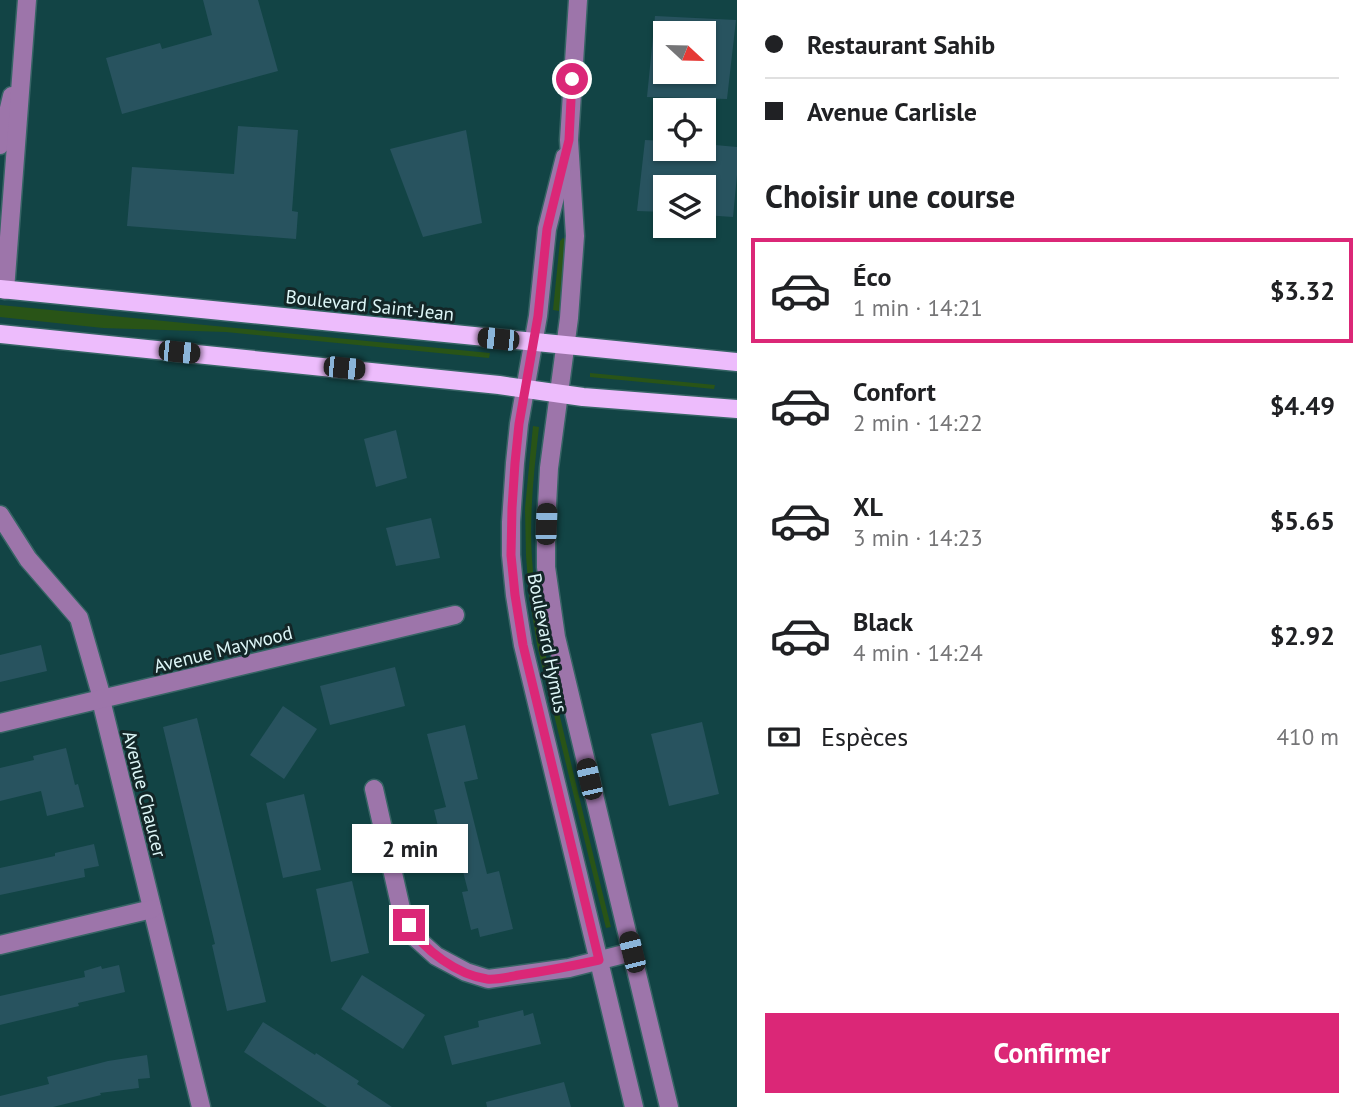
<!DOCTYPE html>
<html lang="fr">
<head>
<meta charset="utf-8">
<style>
  body { margin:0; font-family:"PT Sans",sans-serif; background:#f2f2f2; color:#202124; height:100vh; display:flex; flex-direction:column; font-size:26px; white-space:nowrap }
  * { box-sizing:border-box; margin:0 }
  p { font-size:23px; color:#757577 }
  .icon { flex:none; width:38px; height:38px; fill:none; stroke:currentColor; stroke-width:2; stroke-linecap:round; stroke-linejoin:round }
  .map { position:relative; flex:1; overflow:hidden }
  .details { display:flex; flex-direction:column; background:#fff; width:630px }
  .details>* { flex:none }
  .guide { display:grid; align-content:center; height:154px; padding:0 28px; background:#fff }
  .needle { width:46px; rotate:112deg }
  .controls { position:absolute; left:653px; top:21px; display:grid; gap:14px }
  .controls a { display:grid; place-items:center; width:63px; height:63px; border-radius:0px; background:#fff; box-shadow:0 2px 5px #0004; font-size:35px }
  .end { position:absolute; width:32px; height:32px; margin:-16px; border:9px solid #db2777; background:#fff; box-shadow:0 0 0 4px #fff }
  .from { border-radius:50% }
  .bubble { position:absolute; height:49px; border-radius:0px; background:#fff; box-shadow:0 2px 5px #0004; font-size:23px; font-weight:800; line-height:49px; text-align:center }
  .car { position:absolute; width:21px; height:42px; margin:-21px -10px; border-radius:9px; box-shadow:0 0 5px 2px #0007; background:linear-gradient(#222 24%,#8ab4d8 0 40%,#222 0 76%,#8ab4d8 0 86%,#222 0) }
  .guide b { display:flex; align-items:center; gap:24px; height:66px; font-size:26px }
  .guide b+b { border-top:2px solid #e0e0e0 }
  .guide i { width:18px; height:18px; background:#202124 }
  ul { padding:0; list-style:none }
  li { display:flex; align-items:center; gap:21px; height:105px; margin:0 14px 10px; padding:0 14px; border:4px solid transparent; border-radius:0px }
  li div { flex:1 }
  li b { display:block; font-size:26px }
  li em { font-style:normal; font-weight:800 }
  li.active { border-color:#db2777 }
  li>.icon { width:63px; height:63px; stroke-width:1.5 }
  h2 { padding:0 28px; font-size:32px; line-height:84px }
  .pay { display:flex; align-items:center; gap:18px; height:77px; padding:0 28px; font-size:26px }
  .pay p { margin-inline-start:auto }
  .button { display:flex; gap:14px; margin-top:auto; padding:14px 28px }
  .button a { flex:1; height:80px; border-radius:0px; background:#db2777; color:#fff; font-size:28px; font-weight:800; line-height:80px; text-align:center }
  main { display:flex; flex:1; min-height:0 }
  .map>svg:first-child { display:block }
</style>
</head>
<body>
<main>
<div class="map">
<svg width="737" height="1107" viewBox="0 0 737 1107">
  <rect width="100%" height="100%" fill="#124445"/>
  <g fill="#295417">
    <polygon points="563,238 565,239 565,245 559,311 553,310 560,241"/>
    <polygon points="0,305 490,353 489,358 226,332 103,328 0,317"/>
    <polygon points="590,373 715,385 714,389 590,377"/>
    <path d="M533,426L539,427C534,471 529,515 532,559C535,614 548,667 561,721C577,789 594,858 611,927L606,928L537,645L529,594L526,556L525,508Z"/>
  </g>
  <g fill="#28535f" fill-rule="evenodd">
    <polygon points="203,0 258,0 278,71 122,114 106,58 160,43 162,49 212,35"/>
    <path d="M655,16L736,20L727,99L647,97ZM665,33H704V72H665Z"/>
    <polygon points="238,126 298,130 292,211 298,212 296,239 127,226 132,167 234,174"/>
    <polygon points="466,130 482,223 423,237 390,149"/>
    <polygon points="645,140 665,141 665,149 704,149 704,144 737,147 737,175 733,217 704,215 704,187 665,187 665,212 637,211"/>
    <polygon points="396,430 407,478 376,487 364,439"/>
    <polygon points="431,518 440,558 396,566 386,528"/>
    <polygon points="41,645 47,671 0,682 0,655"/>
    <polygon points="395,667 405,706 330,725 320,686"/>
    <polygon points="283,706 317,729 284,779 250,755"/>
    <polygon points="197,718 266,1002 227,1011 212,945 215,944 163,727"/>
    <polygon points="702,722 719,794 669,806 651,734"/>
    <polygon points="465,725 478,779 464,782 487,874 499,871 513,929 480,937 478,928 471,930 462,892 468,891 461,864 448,867 434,810 446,807 427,734"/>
    <polygon points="66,748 75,785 78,784 84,807 47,816 41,791 0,801 0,768 34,760 33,756"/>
    <polygon points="304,794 321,870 283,878 266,803"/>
    <polygon points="94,844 99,866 84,869 85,877 0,895 0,868 55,856 55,853"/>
    <polygon points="352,881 369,953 331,962 316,889"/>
    <polygon points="119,965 125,992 78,1003 79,1006 0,1025 0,996 85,977 84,971 101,966 102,969"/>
    <polygon points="362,975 425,1015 403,1049 341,1009"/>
    <polygon points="523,1010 524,1016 533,1013 541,1044 452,1065 444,1036 479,1027 478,1021"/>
    <polygon points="263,1022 315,1055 316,1053 359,1081 357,1084 392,1107 327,1107 295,1086 244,1052"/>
    <polygon points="147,1055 150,1078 138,1079 139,1088 100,1093 101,1095 53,1107 0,1107 0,1096 49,1084 47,1077 108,1061"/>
    <polygon points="564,1082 571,1107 487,1107 486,1102"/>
  </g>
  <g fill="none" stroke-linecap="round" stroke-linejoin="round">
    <defs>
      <g id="minor">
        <polyline points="578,0 569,140 575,236 569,318 549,468 546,524 546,567 556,637 669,1107"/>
        <polyline points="0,145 12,96"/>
        <polyline points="565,157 547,229 538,316 519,424 515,463 511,522 511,555 515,595 523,645 634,1107"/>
        <polyline points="5,290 27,0"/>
        <polyline points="0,515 28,559 79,618 100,691 101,700 201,1107"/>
        <polyline points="0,723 455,615"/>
        <polyline points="374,789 402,913 416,938 436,956 466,972 488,979 569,968 632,952"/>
        <polyline points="0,945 152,909"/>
      </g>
      <g id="major">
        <polyline points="0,289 737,362"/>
        <polyline points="0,334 499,385 583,397 737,409"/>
      </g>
    </defs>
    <use href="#minor" stroke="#376465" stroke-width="21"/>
    <use href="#major" stroke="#376465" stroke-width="21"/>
    <use href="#minor" stroke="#9d75aa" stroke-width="18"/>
    <use href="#major" stroke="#edbcfc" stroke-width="18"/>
  </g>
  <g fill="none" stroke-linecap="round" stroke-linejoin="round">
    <path stroke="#db2777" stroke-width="9" d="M409,925C423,950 458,975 487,979C497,980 509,977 519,975C546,971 572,966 599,960L523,645L515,595L511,555L512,508L515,463L519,424L538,316L547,229L569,140L572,79"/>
  </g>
  <g text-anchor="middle" stroke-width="6" stroke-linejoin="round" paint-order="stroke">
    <g font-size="19" fill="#ddf6f7" stroke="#132627">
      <text transform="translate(370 305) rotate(6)" y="7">Boulevard Saint-Jean</text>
      <text transform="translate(548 643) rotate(79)" y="7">Boulevard Hymus</text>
      <text transform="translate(223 649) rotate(-14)" y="7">Avenue Maywood</text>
      <text transform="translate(145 794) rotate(76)" y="7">Avenue Chaucer</text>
    </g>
  </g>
</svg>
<div class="controls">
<a><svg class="needle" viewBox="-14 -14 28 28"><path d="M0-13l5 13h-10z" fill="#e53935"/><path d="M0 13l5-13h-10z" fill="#757577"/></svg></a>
<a><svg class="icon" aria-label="locate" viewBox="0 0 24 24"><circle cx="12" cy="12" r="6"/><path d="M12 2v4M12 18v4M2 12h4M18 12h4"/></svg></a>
<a><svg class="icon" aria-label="layers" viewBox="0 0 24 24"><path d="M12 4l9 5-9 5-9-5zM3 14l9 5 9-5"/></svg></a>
</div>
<i class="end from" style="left:572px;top:79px"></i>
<i class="end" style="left:409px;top:925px"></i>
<div class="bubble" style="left:352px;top:824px;width:116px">2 min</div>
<i class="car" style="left:498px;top:339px;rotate:276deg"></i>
<i class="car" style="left:179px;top:352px;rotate:96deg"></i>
<i class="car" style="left:344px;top:368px;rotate:96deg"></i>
<i class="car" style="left:546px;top:524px;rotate:2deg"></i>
<i class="car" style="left:589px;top:779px;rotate:347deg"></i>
<i class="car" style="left:632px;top:952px;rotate:346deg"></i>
</div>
<section class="details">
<div class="guide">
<b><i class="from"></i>Restaurant Sahib</b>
<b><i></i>Avenue Carlisle</b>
</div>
<h2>Choisir une course</h2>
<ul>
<li class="active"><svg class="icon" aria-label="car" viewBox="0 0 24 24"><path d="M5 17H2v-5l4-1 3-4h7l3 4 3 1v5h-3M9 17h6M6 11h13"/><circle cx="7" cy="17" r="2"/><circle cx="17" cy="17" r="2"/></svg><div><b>Éco</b><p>1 min · 14:21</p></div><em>$3.32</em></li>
<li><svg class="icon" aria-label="car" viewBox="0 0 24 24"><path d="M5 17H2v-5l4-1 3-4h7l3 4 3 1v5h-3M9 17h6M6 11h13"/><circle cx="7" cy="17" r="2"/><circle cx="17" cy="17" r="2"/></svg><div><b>Confort</b><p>2 min · 14:22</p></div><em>$4.49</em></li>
<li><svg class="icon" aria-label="car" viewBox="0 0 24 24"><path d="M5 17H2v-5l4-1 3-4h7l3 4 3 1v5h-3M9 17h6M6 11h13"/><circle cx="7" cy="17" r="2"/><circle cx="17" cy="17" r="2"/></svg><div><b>XL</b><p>3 min · 14:23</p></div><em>$5.65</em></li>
<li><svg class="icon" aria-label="car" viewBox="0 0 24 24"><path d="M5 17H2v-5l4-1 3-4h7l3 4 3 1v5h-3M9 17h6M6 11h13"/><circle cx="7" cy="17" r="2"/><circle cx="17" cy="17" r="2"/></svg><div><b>Black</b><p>4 min · 14:24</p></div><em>$2.92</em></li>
</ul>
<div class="pay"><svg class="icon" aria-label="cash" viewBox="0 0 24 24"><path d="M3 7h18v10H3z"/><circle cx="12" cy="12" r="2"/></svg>Espèces<p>410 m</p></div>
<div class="button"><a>Confirmer</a></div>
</section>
</main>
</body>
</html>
